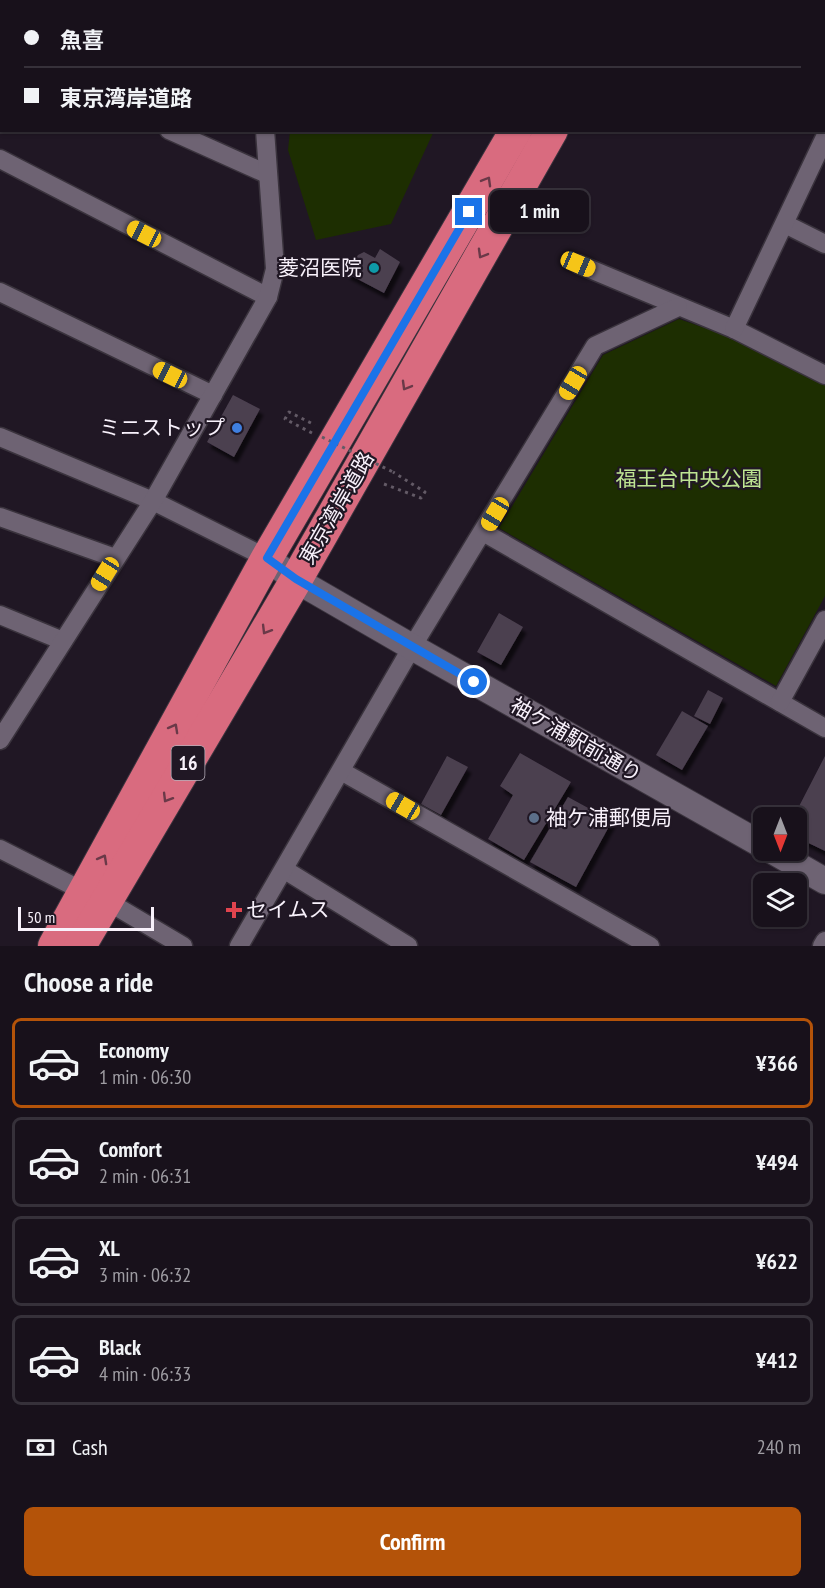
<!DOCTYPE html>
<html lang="en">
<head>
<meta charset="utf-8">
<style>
  body { margin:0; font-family:"PT Sans Narrow","Noto Sans JP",sans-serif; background:#251f28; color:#f1f3f6; height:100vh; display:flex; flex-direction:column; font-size:22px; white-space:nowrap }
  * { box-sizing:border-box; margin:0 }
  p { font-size:20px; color:#9f9da3 }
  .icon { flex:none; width:33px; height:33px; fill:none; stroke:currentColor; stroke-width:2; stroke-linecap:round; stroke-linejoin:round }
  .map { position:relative; height:946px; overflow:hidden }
  .sheet { display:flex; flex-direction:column; background:#18111b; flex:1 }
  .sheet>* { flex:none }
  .guide { position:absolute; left:0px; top:0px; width:825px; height:132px; box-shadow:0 2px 4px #0004,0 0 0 2px #36313a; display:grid; align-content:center; height:132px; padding:0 24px; background:#18111b }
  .needle { width:39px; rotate:180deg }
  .buttons { position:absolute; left:753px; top:807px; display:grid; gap:12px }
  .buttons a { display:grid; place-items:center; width:54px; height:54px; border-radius:9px; background:#18111b; box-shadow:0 2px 4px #0004,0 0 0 2px #36313a; font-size:30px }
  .scale { position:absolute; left:18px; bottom:15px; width:136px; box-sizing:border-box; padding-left:6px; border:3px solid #f8f1fb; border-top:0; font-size:16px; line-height:21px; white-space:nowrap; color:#f8f1fb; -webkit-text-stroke:4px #201724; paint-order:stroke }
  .end { position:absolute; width:27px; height:27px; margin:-14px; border:8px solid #1a73e8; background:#fff; box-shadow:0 0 0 3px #fff }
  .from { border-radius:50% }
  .bubble { position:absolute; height:42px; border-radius:9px; background:#18111b; box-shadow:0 2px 4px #0004,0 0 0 2px #36313a; font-size:20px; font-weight:700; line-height:42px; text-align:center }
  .car { position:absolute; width:18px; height:36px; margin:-18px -9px; border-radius:8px; box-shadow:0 0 4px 2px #0007; background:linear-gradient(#f5c518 24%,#345 0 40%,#f5c518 0 76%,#345 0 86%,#f5c518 0) }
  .guide b { display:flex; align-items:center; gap:21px; height:57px; font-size:22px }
  .guide b+b { border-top:2px solid #36313a }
  .guide i { width:15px; height:15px; background:#f1f3f6 }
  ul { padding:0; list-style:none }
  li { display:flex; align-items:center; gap:18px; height:90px; margin:0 12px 9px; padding:0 12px; border:3px solid #36313a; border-radius:9px }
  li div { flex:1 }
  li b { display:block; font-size:22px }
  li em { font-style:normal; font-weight:700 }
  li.on { border-color:#b45309 }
  li>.icon { width:54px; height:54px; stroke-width:1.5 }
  h2 { padding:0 24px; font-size:27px; line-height:72px }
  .pay { display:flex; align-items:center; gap:15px; height:66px; padding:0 24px; font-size:22px }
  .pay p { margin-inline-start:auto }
  .action { display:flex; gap:12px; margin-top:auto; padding:12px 24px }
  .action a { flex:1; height:69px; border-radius:9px; background:#b45309; color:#fff; font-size:24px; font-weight:700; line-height:69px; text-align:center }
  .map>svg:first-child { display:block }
</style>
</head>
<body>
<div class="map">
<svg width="825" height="946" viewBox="0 0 825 946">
  <defs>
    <filter id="shadow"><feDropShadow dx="3.5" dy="6" stdDeviation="1.5" flood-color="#0009"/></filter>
  </defs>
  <rect width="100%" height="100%" fill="#201724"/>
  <g fill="#1d2e01">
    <polygon points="385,0 485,0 486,1 383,1"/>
    <polygon points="290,131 290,130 434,131 391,224 316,240 288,150"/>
    <polygon points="679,319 745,342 825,381 825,596 776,686 499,528 603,355"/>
  </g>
  <g fill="#4c4050" filter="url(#shadow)">
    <polygon points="380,249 400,262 384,293 346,273 358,255 364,252 375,258"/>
    <polygon points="233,395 260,409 234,457 207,442"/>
    <polygon points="499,613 523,627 501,665 477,652"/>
    <polygon points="708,690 723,698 710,724 694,716"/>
    <polygon points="682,711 708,726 682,770 656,755"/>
    <polygon points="520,753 571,782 524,860 488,839 513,795 500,786"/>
    <polygon points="447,756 468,767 441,815 421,804"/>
    <polygon points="825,756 825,851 796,837 796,818 793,818"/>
    <polygon points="568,797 612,821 576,887 530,862"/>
  </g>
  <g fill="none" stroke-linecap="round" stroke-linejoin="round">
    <defs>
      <g id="street">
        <polyline points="143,0 146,2"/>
        <polyline points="223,2 223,0"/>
        <polyline points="318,2 319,0"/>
        <polyline points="824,9 825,7"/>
        <polyline points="0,52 2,53"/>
        <polyline points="824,71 825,72"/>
        <polyline points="0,123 2,120"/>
        <polyline points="169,130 267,174"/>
        <polyline points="0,159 268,297"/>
        <polyline points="785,224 825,244"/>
        <polyline points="578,264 734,329 825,375"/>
        <polyline points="0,292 213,395"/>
        <polyline points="734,329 825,137"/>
        <polyline points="0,437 153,501 267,558"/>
        <polyline points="0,517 115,558"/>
        <polyline points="483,532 825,728"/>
        <polyline points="0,615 63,641"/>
        <polyline points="780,702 825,620"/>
        <polyline points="0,740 153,501 268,297 275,269 265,130"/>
        <polyline points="341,771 650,946"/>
        <polyline points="0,849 85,892"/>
        <polyline points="285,870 408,946"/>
        <polyline points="107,901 183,946"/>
        <polyline points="239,946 412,647 595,346 678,307"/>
        <polyline points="822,946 825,941"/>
      </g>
      <g id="secondary">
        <polyline points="267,558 296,580 412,647 764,846"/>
        <polyline points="771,850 825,881"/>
      </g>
      <g id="highway">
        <polyline points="591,2 592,0"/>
        <polyline points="626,2 626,0"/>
        <polyline points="54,946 267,558 516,130"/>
        <polyline points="80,946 296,580 552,130"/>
      </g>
    </defs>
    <use href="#street" stroke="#3a333d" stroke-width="21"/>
    <use href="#secondary" stroke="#3a333d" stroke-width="28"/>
    <use href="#highway" stroke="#3a333d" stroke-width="34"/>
    <g stroke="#635a66" stroke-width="3" stroke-dasharray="3 4.5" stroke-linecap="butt">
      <polyline points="312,433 285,419 289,412 315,425"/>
      <polyline points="384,484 421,498 425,492 393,472"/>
    </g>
    <use href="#street" stroke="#6e6373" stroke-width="18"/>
    <use href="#secondary" stroke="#6e6373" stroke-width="26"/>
    <use href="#highway" stroke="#d96b7f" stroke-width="32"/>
    <polyline stroke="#635a66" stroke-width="3" stroke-dasharray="3 4.5" stroke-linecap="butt" points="322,437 393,472"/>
  </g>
  <defs><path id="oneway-chevron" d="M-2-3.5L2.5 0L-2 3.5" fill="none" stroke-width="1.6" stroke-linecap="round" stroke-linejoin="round" transform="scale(1.5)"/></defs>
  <g stroke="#6a3948">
    <use href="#oneway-chevron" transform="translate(487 181) rotate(-60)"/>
    <use href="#oneway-chevron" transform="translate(482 254) rotate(120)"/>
    <use href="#oneway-chevron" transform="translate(406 386) rotate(120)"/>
    <use href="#oneway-chevron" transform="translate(266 630) rotate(121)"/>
    <use href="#oneway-chevron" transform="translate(174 728) rotate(-61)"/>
    <use href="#oneway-chevron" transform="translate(167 798) rotate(121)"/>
    <use href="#oneway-chevron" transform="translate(103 859) rotate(-61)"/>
  </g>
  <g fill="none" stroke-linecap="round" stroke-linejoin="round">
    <polyline stroke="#1a73e8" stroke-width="8" points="469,212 267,558 296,579 474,682"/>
  </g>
  <circle fill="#0f9aa8" stroke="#201724" stroke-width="2" cx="374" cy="268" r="6"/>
  <circle fill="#3f7fe0" stroke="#201724" stroke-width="2" cx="237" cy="428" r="6"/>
  <circle fill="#5c6f8a" stroke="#201724" stroke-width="2" cx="534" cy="818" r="6"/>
  <path fill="#e0444e" stroke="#201724" stroke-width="2" d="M231 901h6v6h6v6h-6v6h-6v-6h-6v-6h6z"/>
  <g text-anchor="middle" stroke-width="4.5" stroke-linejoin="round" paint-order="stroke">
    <rect fill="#201724" stroke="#b7b0ba" stroke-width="1.5" x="171.5" y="746" width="33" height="34" rx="4.5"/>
    <g font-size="20" font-weight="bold" fill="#f8f1fb">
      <text x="188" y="770">16</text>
    </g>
    <g font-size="21" fill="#f8f1fb" stroke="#201724" text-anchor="end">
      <text x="362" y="275">菱沼医院</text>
      <text x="225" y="435">ミニストップ</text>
      <text x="546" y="825" text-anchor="start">袖ケ浦郵便局</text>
      <text x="246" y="917" text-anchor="start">セイムス</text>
    </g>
    <g font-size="21" fill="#bee492" stroke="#201724">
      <text x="689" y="486">福王台中央公園</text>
    </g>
    <g font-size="21" fill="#f8f1fb" stroke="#201724">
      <text transform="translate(337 508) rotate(-60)" y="7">東京湾岸道路</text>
      <text transform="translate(576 740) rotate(30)" y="7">袖ケ浦駅前通り</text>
    </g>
  </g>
</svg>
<div class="buttons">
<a><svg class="needle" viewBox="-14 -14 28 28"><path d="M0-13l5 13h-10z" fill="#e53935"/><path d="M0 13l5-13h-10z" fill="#9f9da3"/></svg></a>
<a><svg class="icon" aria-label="layers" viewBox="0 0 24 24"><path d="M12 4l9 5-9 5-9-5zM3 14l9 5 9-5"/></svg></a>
</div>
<div class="scale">50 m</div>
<i class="end from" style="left:474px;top:682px"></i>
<i class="end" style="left:469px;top:212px"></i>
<div class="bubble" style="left:490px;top:190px;width:99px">1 min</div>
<i class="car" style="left:144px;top:234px;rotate:297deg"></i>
<i class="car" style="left:578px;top:264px;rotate:113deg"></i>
<i class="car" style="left:170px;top:375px;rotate:296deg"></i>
<i class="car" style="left:573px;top:383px;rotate:211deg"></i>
<i class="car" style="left:495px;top:514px;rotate:211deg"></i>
<i class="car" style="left:105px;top:574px;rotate:212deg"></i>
<i class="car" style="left:403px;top:806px;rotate:300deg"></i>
<div class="guide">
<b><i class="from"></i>魚喜</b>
<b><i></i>東京湾岸道路</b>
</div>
</div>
<section class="sheet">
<h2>Choose a ride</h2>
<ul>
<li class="on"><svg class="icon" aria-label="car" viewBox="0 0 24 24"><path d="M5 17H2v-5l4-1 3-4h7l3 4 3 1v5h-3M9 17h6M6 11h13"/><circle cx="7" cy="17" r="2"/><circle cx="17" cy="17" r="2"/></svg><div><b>Economy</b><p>1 min · 06:30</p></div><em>¥366</em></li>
<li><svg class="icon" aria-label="car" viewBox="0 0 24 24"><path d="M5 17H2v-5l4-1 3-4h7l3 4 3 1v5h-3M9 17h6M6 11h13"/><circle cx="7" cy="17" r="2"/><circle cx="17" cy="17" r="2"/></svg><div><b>Comfort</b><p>2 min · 06:31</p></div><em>¥494</em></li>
<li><svg class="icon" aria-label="car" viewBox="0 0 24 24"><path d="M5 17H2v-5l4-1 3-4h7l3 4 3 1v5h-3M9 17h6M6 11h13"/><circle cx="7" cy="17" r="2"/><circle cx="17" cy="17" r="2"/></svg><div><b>XL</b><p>3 min · 06:32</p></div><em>¥622</em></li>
<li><svg class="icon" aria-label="car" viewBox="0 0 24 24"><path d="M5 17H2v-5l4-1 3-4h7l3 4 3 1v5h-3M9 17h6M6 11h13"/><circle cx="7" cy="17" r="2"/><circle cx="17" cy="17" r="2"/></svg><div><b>Black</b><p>4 min · 06:33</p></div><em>¥412</em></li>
</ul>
<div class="pay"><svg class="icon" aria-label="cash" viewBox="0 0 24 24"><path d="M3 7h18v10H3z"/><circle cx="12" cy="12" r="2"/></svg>Cash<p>240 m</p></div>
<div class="action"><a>Confirm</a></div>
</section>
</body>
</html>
